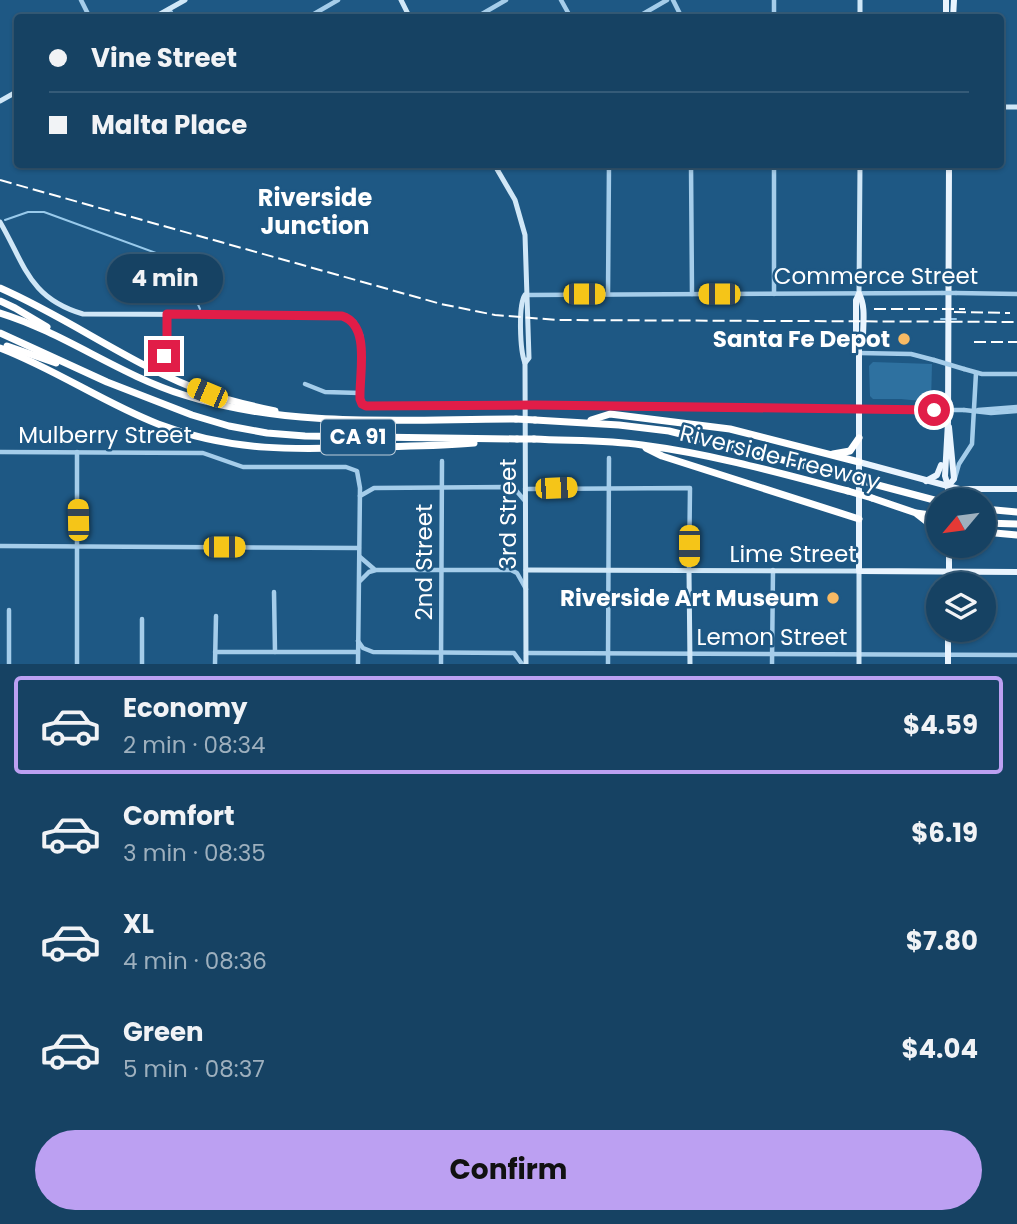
<!DOCTYPE html>
<html lang="en">
<head>
<meta charset="utf-8">
<style>
  body { margin:0; font-family:Poppins,sans-serif; background:#1f4969; color:#f1f3f6; height:100vh; display:flex; flex-direction:column; font-size:26px; white-space:nowrap }
  * { box-sizing:border-box; margin:0 }
  p { font-size:23px; color:#9eb0be }
  .icon { flex:none; width:38px; height:38px; fill:none; stroke:currentColor; stroke-width:2; stroke-linecap:round; stroke-linejoin:round }
  .map { position:relative; height:664px; overflow:hidden }
  .sheet { display:flex; flex-direction:column; background:#164263; flex:1 }
  .sheet>* { flex:none }
  .banner { position:absolute; left:14px; top:14px; width:990px; height:154px; border-radius:7px; box-shadow:0 2px 5px #0004,0 0 0 2px #355b78; display:grid; align-content:center; height:154px; padding:0 35px; background:#164263 }
  .needle { width:46px; rotate:241deg }
  .fabs { position:absolute; left:926px; top:488px; display:grid; gap:14px }
  .fabs a { display:grid; place-items:center; width:70px; height:70px; border-radius:50%; background:#164263; box-shadow:0 2px 5px #0004,0 0 0 2px #355b78; font-size:35px }
  .end { position:absolute; width:32px; height:32px; margin:-16px; border:9px solid #e11d48; background:#fff; box-shadow:0 0 0 4px #fff }
  .from { border-radius:50% }
  .bubble { position:absolute; height:49px; border-radius:24px; background:#164263; box-shadow:0 2px 5px #0004,0 0 0 2px #355b78; font-size:23px; font-weight:700; line-height:49px; text-align:center }
  .car { position:absolute; width:21px; height:42px; margin:-21px -10px; border-radius:9px; box-shadow:0 0 5px 2px #0007; background:linear-gradient(#f5c518 24%,#345 0 40%,#f5c518 0 76%,#345 0 86%,#f5c518 0) }
  .banner b { display:flex; align-items:center; gap:24px; height:66px; font-size:26px }
  .banner b+b { border-top:2px solid #355b78 }
  .banner i { width:18px; height:18px; background:#f1f3f6 }
  ul { padding:12px 0 0; list-style:none }
  li { display:flex; align-items:center; gap:21px; height:98px; margin:0 14px 10px; padding:0 21px; border:4px solid transparent; border-radius:7px }
  li div { flex:1 }
  li b { display:block; font-size:26px }
  li em { font-style:normal; font-weight:700 }
  li.selected { border-color:#bca0f2 }
  li>.icon { width:63px; height:63px; stroke-width:1.5 }
  .primary-button { display:flex; gap:14px; margin-top:auto; padding:14px 35px }
  .primary-button a { flex:1; height:80px; border-radius:42px; background:#bca0f2; color:#111; font-size:28px; font-weight:700; line-height:80px; text-align:center }
  .map>svg:first-child { display:block }
</style>
</head>
<body>
<div class="map">
<svg width="1017" height="664" viewBox="0 0 1017 664">
  <rect width="100%" height="100%" fill="#1e5884"/>
  <polygon fill="#2e71a0" points="873,362 932,364 931,402 901,399 873,399 870,396 869,366"/>
  <g fill="none" stroke-linecap="round" stroke-linejoin="round">
    <g stroke="#99caeb" stroke-width="2">
      <polyline points="5,220 28,212 44,212 167,257 183,270 200,309"/>
      <polyline points="941,319 956,319"/>
    </g>
    <g stroke="#a5cdea" stroke-width="4.5">
      <polyline points="81,0 90,18"/>
      <polyline points="561,0 571,18"/>
      <polyline points="673,0 682,18"/>
      <polyline points="169,9 174,18"/>
      <polyline points="307,18 338,0"/>
      <polyline points="475,18 506,0"/>
      <polyline points="636,18 667,0"/>
      <polyline points="774,18 774,0"/>
      <polyline points="691,164 692,294"/>
      <polyline points="774,164 774,294"/>
      <polyline points="956,293 1017,294"/>
      <polyline points="608,294 609,164"/>
      <polyline points="526,295 942,293"/>
      <polyline points="354,322 361,335 360,399 366,406 525,405 934,410"/>
      <polyline points="859,353 911,354 934,360"/>
      <polyline points="164,356 168,343 167,314"/>
      <polyline points="964,369 982,374 1017,374"/>
      <polyline points="305,384 325,392 360,393"/>
      <polyline points="964,410 991,413 1017,411"/>
      <polyline points="978,410 1017,407"/>
      <polyline points="0,452 203,453 243,467 346,467 357,471 360,488 358,664"/>
      <polyline points="77,452 77,664"/>
      <polyline points="955,478 959,464 972,444 976,373"/>
      <polyline points="525,489 690,488 689,571"/>
      <polyline points="360,496 374,488 508,487 514,488 525,501"/>
      <polyline points="0,546 359,548"/>
      <polyline points="360,557 374,569"/>
      <polyline points="360,581 369,572 376,570 511,570 517,573 526,589"/>
      <polyline points="274,592 275,652"/>
      <polyline points="9,610 9,664"/>
      <polyline points="142,619 142,664"/>
      <polyline points="358,641 363,648 373,652 514,653 522,664"/>
      <polyline points="215,652 358,652"/>
      <polyline points="526,653 1017,655"/>
      <polyline points="215,664 216,616"/>
      <polyline points="441,664 442,461"/>
      <polyline points="608,664 609,458"/>
      <polyline points="772,664 773,570"/>
    </g>
    <g stroke="#d0e7f7" stroke-width="5">
      <polyline points="401,0 410,18"/>
      <polyline points="153,18 185,0"/>
      <polyline points="860,18 860,0"/>
      <polyline points="0,101 18,91"/>
      <polyline points="1001,107 1017,107"/>
      <polyline points="494,164 515,200 525,235 529,358 525,363"/>
      <path d="M0,222C25,265 29,298 83,314L342,315L354,322"/>
      <polyline points="859,294 860,164"/>
      <path d="M525,295C518,305 520,351 525,363L526,664"/>
      <polyline points="526,570 859,571 859,664"/>
      <polyline points="689,571 690,664"/>
    </g>
    <g stroke="#e9f4fe" stroke-width="6">
      <polyline points="946,18 946,0"/>
      <polyline points="953,18 954,0"/>
      <polyline points="859,294 856,300 856,337 859,341 859,571 1017,572"/>
      <path d="M859,341L863,337C863,324 866,306 859,294"/>
      <polyline points="859,462 959,489 1017,489"/>
      <polyline points="926,481 937,475 941,465"/>
      <polyline points="948,486 954,479 949,427"/>
      <polyline points="948,500 948,486 945,476 948,422 949,164"/>
      <polyline points="949,584 949,546"/>
      <polyline points="948,664 948,630"/>
    </g>
    <g stroke="#fff" stroke-width="7">
      <path d="M0,288C71,319 134,367 207,393C229,401 252,406 275,411"/>
      <polyline points="0,301 15,308 47,327"/>
      <path d="M0,313C65,333 119,375 184,395C291,429 405,419 516,419"/>
      <polyline points="0,333 107,382 192,415 229,426 267,433 305,436 517,439"/>
      <polyline points="7,346 56,363"/>
      <path d="M0,348C55,369 104,403 158,424C231,452 297,450 373,447C407,446 441,446 474,443"/>
      <polyline points="535,420 619,425 669,431 850,477"/>
      <polyline points="591,420 610,414 730,429 859,462"/>
      <path d="M534,439C570,441 607,440 642,445C712,454 780,473 848,491"/>
      <polyline points="646,448 662,456 859,519"/>
      <polyline points="833,454 850,451 859,438"/>
      <polyline points="870,483 938,501"/>
      <polyline points="872,498 916,513 938,516"/>
      <polyline points="984,509 1017,512"/>
      <polyline points="917,514 926,521 938,524"/>
      <polyline points="984,523 1017,524"/>
      <polyline points="984,532 1017,535"/>
    </g>
    <g stroke="#fff" stroke-width="2" stroke-dasharray="12 5" stroke-linecap="butt">
      <polyline points="0,180 441,304 495,315 557,320 1017,322"/>
      <polyline points="874,309 965,309"/>
      <polyline points="954,312 1010,313"/>
      <polyline points="974,342 1017,342"/>
    </g>
    <g stroke="#a5cdea" stroke-width="4.5">
      <polyline points="942,293 956,293"/>
      <polyline points="934,360 964,369"/>
      <polyline points="934,410 964,410"/>
    </g>
    <g stroke="#fff" stroke-width="7">
      <polyline points="516,419 535,420"/>
      <polyline points="517,439 534,439"/>
      <polyline points="850,477 870,483"/>
      <polyline points="848,491 872,498"/>
    </g>
  </g>
  <g fill="none" stroke-linecap="round" stroke-linejoin="round">
    <path stroke="#e11d48" stroke-width="9" d="M164,356L167,343V314L342,316C371,325 359,374 360,399L362,404L366,406L534,405L934,410"/>
  </g>
  <g fill="#f8ba64" stroke="#1e5884" stroke-width="2.5">
    <circle cx="904" cy="339" r="7"/>
    <circle cx="833" cy="598" r="7"/>
  </g>
  <g text-anchor="middle" stroke-width="5" stroke-linejoin="round" paint-order="stroke">
    <rect fill="#1e5884" stroke="#bccdda" stroke-width="2" x="321" y="419.5" width="74" height="35" rx="5"/>
    <g font-size="21" font-weight="bold" fill="#fff">
      <text x="358" y="444">CA 91</text>
    </g>
    <g font-size="23" fill="#fff" stroke="#1e5884">
      <text x="876" y="284">Commerce Street</text>
      <text x="105" y="443">Mulberry Street</text>
      <text transform="translate(780 457) rotate(14)" y="8">Riverside Freeway</text>
      <text transform="translate(508 514) rotate(-90)" y="8">3rd Street</text>
      <text x="793" y="562">Lime Street</text>
      <text transform="translate(424 562) rotate(-90)" y="8">2nd Street</text>
      <text x="772" y="645">Lemon Street</text>
    </g>
    <g font-size="23" font-weight="bold" fill="#fff" stroke="#1e5884" text-anchor="end">
      <text x="890" y="347">Santa Fe Depot</text>
      <text x="819" y="606">Riverside Art Museum</text>
    </g>
    <g font-size="24" font-weight="bold" fill="#fff" stroke="#1e5884">
      <text x="315" y="206">Riverside<tspan x="315" dy="28">Junction</tspan></text>
    </g>
  </g>
</svg>
<div class="fabs">
<a><svg class="needle" viewBox="-14 -14 28 28"><path d="M0-13l5 13h-10z" fill="#e53935"/><path d="M0 13l5-13h-10z" fill="#9eb0be"/></svg></a>
<a><svg class="icon" aria-label="layers" viewBox="0 0 24 24"><path d="M12 4l9 5-9 5-9-5zM3 14l9 5 9-5"/></svg></a>
</div>
<i class="end from" style="left:934px;top:410px"></i>
<i class="end" style="left:164px;top:356px"></i>
<div class="bubble" style="left:107px;top:254px;width:116px">4 min</div>
<i class="car" style="left:584px;top:294px;rotate:90deg"></i>
<i class="car" style="left:719px;top:294px;rotate:270deg"></i>
<i class="car" style="left:207px;top:393px;rotate:293deg"></i>
<i class="car" style="left:556px;top:488px;rotate:88deg"></i>
<i class="car" style="left:78px;top:520px;rotate:359deg"></i>
<i class="car" style="left:689px;top:546px;rotate:180deg"></i>
<i class="car" style="left:224px;top:547px;rotate:90deg"></i>
<div class="banner">
<b><i class="from"></i>Vine Street</b>
<b><i></i>Malta Place</b>
</div>
</div>
<section class="sheet">
<ul>
<li class="selected"><svg class="icon" aria-label="car" viewBox="0 0 24 24"><path d="M5 17H2v-5l4-1 3-4h7l3 4 3 1v5h-3M9 17h6M6 11h13"/><circle cx="7" cy="17" r="2"/><circle cx="17" cy="17" r="2"/></svg><div><b>Economy</b><p>2 min · 08:34</p></div><em>$4.59</em></li>
<li><svg class="icon" aria-label="car" viewBox="0 0 24 24"><path d="M5 17H2v-5l4-1 3-4h7l3 4 3 1v5h-3M9 17h6M6 11h13"/><circle cx="7" cy="17" r="2"/><circle cx="17" cy="17" r="2"/></svg><div><b>Comfort</b><p>3 min · 08:35</p></div><em>$6.19</em></li>
<li><svg class="icon" aria-label="car" viewBox="0 0 24 24"><path d="M5 17H2v-5l4-1 3-4h7l3 4 3 1v5h-3M9 17h6M6 11h13"/><circle cx="7" cy="17" r="2"/><circle cx="17" cy="17" r="2"/></svg><div><b>XL</b><p>4 min · 08:36</p></div><em>$7.80</em></li>
<li><svg class="icon" aria-label="car" viewBox="0 0 24 24"><path d="M5 17H2v-5l4-1 3-4h7l3 4 3 1v5h-3M9 17h6M6 11h13"/><circle cx="7" cy="17" r="2"/><circle cx="17" cy="17" r="2"/></svg><div><b>Green</b><p>5 min · 08:37</p></div><em>$4.04</em></li>
</ul>
<div class="primary-button"><a>Confirm</a></div>
</section>
</body>
</html>
